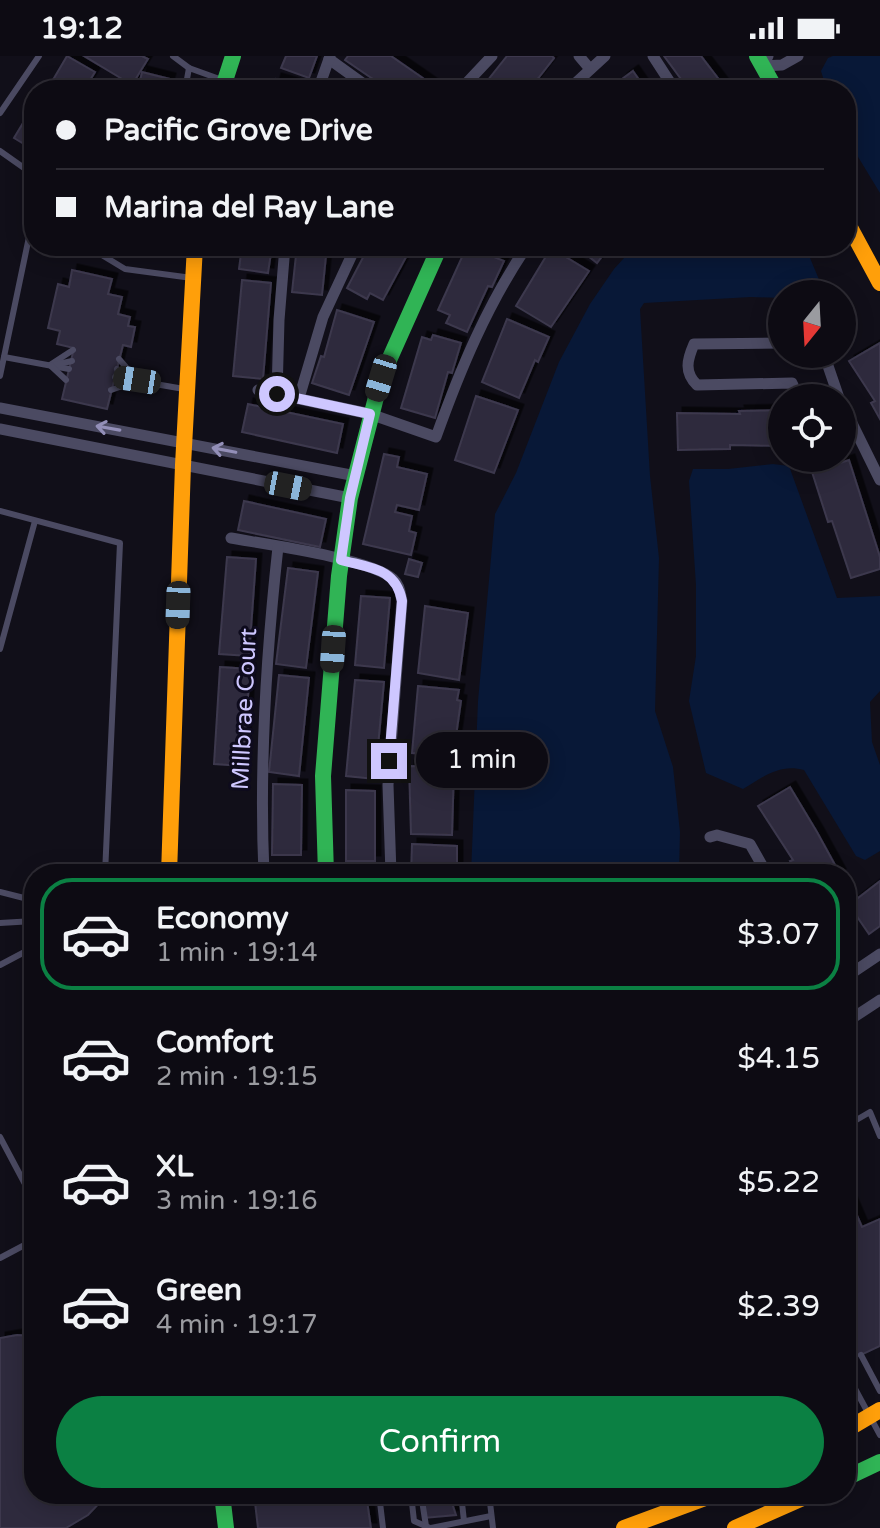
<!DOCTYPE html>
<html lang="en">
<head>
<meta charset="utf-8">
<style>
  body { margin:0; font-family:"Varela Round",sans-serif; background:#1b1921; color:#f1f3f6; height:100vh; display:flex; flex-direction:column; font-size:30px; white-space:nowrap }
  * { box-sizing:border-box; margin:0 }
  p { font-size:26px; color:#9a9ba0 }
  .icon { flex:none; width:44px; height:44px; fill:none; stroke:currentColor; stroke-width:2; stroke-linecap:round; stroke-linejoin:round }
  .map { position:relative; flex:1; overflow:hidden }
  .sheet { position:absolute; left:24px; top:808px; width:832px; height:640px; display:flex; flex-direction:column; background:#0d0b13; border-radius:32px; box-shadow:0 4px 20px #0003,0 0 0 2px #2d2b33 }
  .sheet>* { flex:none }
  .hud { position:absolute; left:24px; top:24px; width:832px; height:176px; border-radius:32px; box-shadow:0 4px 20px #0003,0 0 0 2px #2d2b33; display:grid; align-content:center; height:176px; padding:0 32px; background:#0d0b13 }
  .needle { width:52px; rotate:198deg }
  .buttons { position:absolute; left:768px; top:224px; display:grid; gap:16px }
  .buttons a { display:grid; place-items:center; width:88px; height:88px; border-radius:50%; background:#0d0b13; box-shadow:0 4px 20px #0003,0 0 0 2px #2d2b33; font-size:40px }
  .end { position:absolute; width:36px; height:36px; margin:-18px; border:10px solid #cec7ff; background:#111; box-shadow:0 0 0 4px #111 }
  .from { border-radius:50% }
  .bubble { position:absolute; height:56px; border-radius:28px; background:#0d0b13; box-shadow:0 4px 20px #0003,0 0 0 2px #2d2b33; font-size:26px; font-weight:600; line-height:56px; text-align:center }
  .car { position:absolute; width:24px; height:48px; margin:-24px -12px; border-radius:10px; box-shadow:0 0 6px 2px #0007; background:linear-gradient(#222 24%,#8ab4d8 0 40%,#222 0 76%,#8ab4d8 0 86%,#222 0) }
  .hud b { display:flex; align-items:center; gap:28px; height:76px; font-size:30px }
  .hud b+b { border-top:2px solid #2d2b33 }
  .hud i { width:20px; height:20px; background:#f1f3f6 }
  ul { padding:14px 0 0; list-style:none }
  li { display:flex; align-items:center; gap:24px; height:112px; margin:0 16px 12px; padding:0 16px; border:4px solid transparent; border-radius:32px }
  li div { flex:1 }
  li b { display:block; font-size:30px }
  li em { font-style:normal; font-weight:600 }
  li.selected { border-color:#0b8043 }
  li>.icon { width:72px; height:72px; stroke-width:1.5 }
  .primary-button { display:flex; gap:16px; margin-top:auto; padding:16px 32px }
  .primary-button a { flex:1; height:92px; border-radius:48px; background:#0b8043; color:#fff; font-size:32px; font-weight:600; line-height:92px; text-align:center }
  .status { display:flex; justify-content:space-between; align-items:center; height:56px; padding:0 40px; background:#0d0b13; direction:ltr }
  .status svg { height:22px; fill:currentColor }
  .map>svg:first-child { display:block }
</style>
</head>
<body>
<div class="status"><b>19:12</b><svg viewBox="0 0 49 12"><path d="M0 12V9h3v3zM5 12V6h3v6zM10 12V3h3v9zM15 12V0h3v12zM26 1h20v11H26zM47 4h2v5h-2z"/></svg></div>
<div class="map">
<svg width="880" height="1472" viewBox="0 0 880 1472">
  <defs>
    <filter id="shadow"><feDropShadow dx="5.5" dy="-5.5" stdDeviation="0" flood-color="#0009"/></filter>
  </defs>
  <rect width="100%" height="100%" fill="#110f19"/>
  <g fill="#081837">
    <polygon points="833,0 880,0 880,137 846,81 846,34 827,34 821,15 828,2"/>
    <polygon points="635,190 805,190 823,233 820,238 782,238 782,242 751,241 644,247 640,253 650,420 659,502 655,655 673,711 680,776 679,818 471,818 478,645 495,458 516,417 559,306 590,248 614,213"/>
    <path d="M773,408L789,410L837,542L880,540V635L870,646L872,686L880,709V795L865,804L856,800L804,714C780,707 763,721 743,733L706,717L689,645L696,600V529L689,425L693,413H728Z"/>
  </g>
  <g fill="#2f2b3c" stroke="#3c394e" stroke-width="2" filter="url(#shadow)">
    <polygon points="67,0 95,16 84,34 47,34"/>
    <polygon points="84,0 142,0 148,3 132,29"/>
    <polygon points="286,0 317,0 309,22 281,12"/>
    <polygon points="348,0 391,0 440,34 389,34 345,4"/>
    <polygon points="507,0 552,0 554,2 529,34 480,34"/>
    <polygon points="664,0 701,0 727,34 689,34"/>
    <polygon points="633,15 642,28 631,34 622,23"/>
    <polygon points="142,16 170,23 167,34 138,34"/>
    <polygon points="276,23 304,31 303,34 273,34"/>
    <polygon points="32,52 34,53 34,94 14,82"/>
    <polygon points="242,190 272,190 268,217 239,213"/>
    <polygon points="297,190 327,190 322,239 292,236"/>
    <polygon points="369,190 412,190 383,244 370,237 367,243 347,232"/>
    <polygon points="467,190 504,205 492,231 488,230 467,276 446,267 450,259 438,254"/>
    <polygon points="575,190 610,190 597,207"/>
    <polygon points="551,192 589,215 551,271 516,250"/>
    <polygon points="72,214 112,223 108,238 122,241 118,258 130,261 128,270 135,271 131,291 123,289 107,353 62,343 74,292 57,288 60,275 48,272 58,228 69,231"/>
    <polygon points="242,224 271,227 263,323 233,320"/>
    <polygon points="337,254 374,266 349,339 312,327 321,300 324,301"/>
    <polygon points="507,263 549,281 538,306 535,304 519,342 482,326"/>
    <polygon points="433,279 461,287 452,317 448,316 435,362 401,352 422,281 431,284"/>
    <polygon points="880,287 880,363 871,347 875,345 849,305"/>
    <polygon points="476,340 518,354 494,417 455,404"/>
    <polygon points="248,348 343,368 337,397 242,376"/>
    <polygon points="782,354 782,390 730,389 730,393 678,394 677,357 740,358 739,355"/>
    <polygon points="384,398 399,401 397,411 427,418 419,454 397,449 395,456 412,460 409,475 416,477 411,499 363,488"/>
    <polygon points="849,404 880,501 880,513 851,522 832,465 828,466 812,416"/>
    <polygon points="244,445 326,463 320,491 238,474"/>
    <polygon points="227,501 256,503 249,600 219,598"/>
    <polygon points="409,503 422,507 418,521 405,518"/>
    <polygon points="288,512 318,516 306,612 276,608"/>
    <polygon points="361,540 390,542 384,612 355,609"/>
    <polygon points="425,550 468,557 459,624 418,617"/>
    <polygon points="220,611 250,613 243,710 214,708"/>
    <polygon points="279,619 309,622 299,720 269,716"/>
    <polygon points="355,624 384,626 375,723 346,720"/>
    <polygon points="418,630 459,634 457,644 461,645 453,701 412,697"/>
    <polygon points="409,710 454,711 452,779 411,778"/>
    <polygon points="273,728 302,729 301,799 272,799"/>
    <polygon points="790,731 817,776 840,818 798,818 790,805 793,804 758,750"/>
    <polygon points="346,734 375,735 375,805 346,805"/>
    <polygon points="412,788 457,790 457,818 411,818"/>
    <polygon points="880,825 880,870 869,878 849,849"/>
    <polygon points="846,1134 862,1171 880,1163 880,1290 846,1306"/>
    <polygon points="17,1279 34,1280 34,1438 108,1438 88,1459 66,1472 0,1472 0,1282"/>
    <polygon points="254,1438 366,1438 371,1472 258,1472"/>
    <polygon points="425,1438 449,1438 456,1459 424,1462"/>
  </g>
  <g fill="none" stroke-linecap="round" stroke-linejoin="round">
    <g stroke="#4b4a62" stroke-width="6">
      <polyline points="173,0 189,12"/>
      <polyline points="185,34 189,12 225,25"/>
      <polyline points="0,57 39,0"/>
      <polyline points="0,95 34,119"/>
      <polyline points="87,190 125,213 192,222"/>
      <polyline points="4,301 69,313"/>
      <polyline points="119,303 137,324"/>
      <polyline points="50,309 73,294"/>
      <polyline points="54,309 72,305"/>
      <polyline points="51,310 66,324"/>
      <polyline points="117,313 130,321"/>
      <polyline points="0,320 34,157"/>
      <polyline points="115,321 184,333"/>
      <polyline points="111,334 134,326"/>
      <polyline points="0,455 120,487 105,818"/>
      <polyline points="0,593 35,465"/>
      <polyline points="0,836 24,842 34,841"/>
      <polyline points="0,867 34,865"/>
      <polyline points="0,909 34,891"/>
      <polyline points="846,1070 870,1056 880,1080"/>
      <polyline points="0,1081 34,1145"/>
      <polyline points="0,1202 34,1184"/>
      <polyline points="861,1299 880,1335"/>
      <polyline points="846,1316 880,1379"/>
      <polyline points="379,1438 383,1472"/>
      <polyline points="411,1438 414,1465 430,1472"/>
      <polyline points="421,1438 426,1470"/>
      <polyline points="461,1438 464,1465"/>
      <polyline points="489,1438 493,1472"/>
      <polyline points="431,1472 491,1460"/>
    </g>
    <g stroke="#4b4a62" stroke-width="11">
      <polyline points="579,0 590,13"/>
      <polyline points="653,0 675,34"/>
      <polyline points="768,0 763,10 782,9 798,0"/>
      <polyline points="329,3 372,34"/>
      <polyline points="318,34 330,0"/>
      <polyline points="460,34 492,0"/>
      <polyline points="568,34 605,0"/>
      <path d="M782,287L694,288C687,304 684,316 697,329L792,327L799,342"/>
      <polyline points="821,298 826,304 839,342"/>
      <path d="M258,334L370,358L436,381C460,314 487,249 527,190"/>
      <polyline points="277,338 279,264 285,190"/>
      <polyline points="299,342 323,261 356,190"/>
      <polyline points="842,347 880,424"/>
      <polyline points="0,352 356,420"/>
      <polyline points="0,373 350,442"/>
      <path d="M231,482C264,488 372,503 393,523C400,529 400,537 402,545L388,729L391,818"/>
      <polyline points="710,781 717,779 750,788 767,818"/>
      <path d="M264,818C259,709 266,600 278,491"/>
      <polyline points="846,921 880,898"/>
      <polyline points="846,954 851,963 880,944"/>
    </g>
    <g stroke="#30b455" stroke-width="16">
      <polyline points="757,0 776,34"/>
      <polyline points="222,34 233,0"/>
      <polyline points="326,818 323,720 339,520 350,442 381,322 440,190"/>
      <polyline points="846,1422 880,1406"/>
      <polyline points="222,1438 226,1472"/>
    </g>
    <g stroke="#ff9f0a" stroke-width="16">
      <polyline points="846,164 880,227"/>
      <polyline points="169,818 183,409 195,190"/>
      <polyline points="846,1374 880,1354"/>
      <polyline points="624,1472 716,1438"/>
      <polyline points="735,1472 812,1438"/>
    </g>
  </g>
  <defs><path id="oneway-shaft" d="M-6 0H5M1.5-3L5.5 0L1.5 3" fill="none" stroke-width="1.6" stroke-linecap="round" stroke-linejoin="round" transform="scale(2)"/></defs>
  <g stroke="#938fb8">
    <use href="#oneway-shaft" transform="translate(108 372) rotate(-170)"/>
    <use href="#oneway-shaft" transform="translate(224 394) rotate(-169)"/>
  </g>
  <g fill="none" stroke-linecap="round" stroke-linejoin="round">
    <path stroke="#cec7ff" stroke-width="10" d="M277,338L370,358L350,442L341,504C370,512 396,512 402,545L389,705"/>
  </g>
  <g text-anchor="middle" stroke-width="6" stroke-linejoin="round" paint-order="stroke">
    <g font-size="24" fill="#cec7ff" stroke="#0e0b1d">
      <text transform="translate(244 653) rotate(-87)" y="8">Millbrae Court</text>
    </g>
  </g>
</svg>
<div class="buttons">
<a><svg class="needle" viewBox="-14 -14 28 28"><path d="M0-13l5 13h-10z" fill="#e53935"/><path d="M0 13l5-13h-10z" fill="#9a9ba0"/></svg></a>
<a><svg class="icon" aria-label="locate" viewBox="0 0 24 24"><circle cx="12" cy="12" r="6"/><path d="M12 2v4M12 18v4M2 12h4M18 12h4"/></svg></a>
</div>
<i class="end from" style="left:277px;top:338px"></i>
<i class="end" style="left:389px;top:705px"></i>
<div class="bubble" style="left:416px;top:676px;width:132px">1 min</div>
<i class="car" style="left:381px;top:322px;rotate:197deg"></i>
<i class="car" style="left:137px;top:324px;rotate:279deg"></i>
<i class="car" style="left:288px;top:430px;rotate:101deg"></i>
<i class="car" style="left:178px;top:549px;rotate:182deg"></i>
<i class="car" style="left:333px;top:593px;rotate:184deg"></i>
<div class="hud">
<b><i class="from"></i>Pacific Grove Drive</b>
<b><i></i>Marina del Ray Lane</b>
</div>
<section class="sheet">
<ul>
<li class="selected"><svg class="icon" aria-label="car" viewBox="0 0 24 24"><path d="M5 17H2v-5l4-1 3-4h7l3 4 3 1v5h-3M9 17h6M6 11h13"/><circle cx="7" cy="17" r="2"/><circle cx="17" cy="17" r="2"/></svg><div><b>Economy</b><p>1 min · 19:14</p></div><em>$3.07</em></li>
<li><svg class="icon" aria-label="car" viewBox="0 0 24 24"><path d="M5 17H2v-5l4-1 3-4h7l3 4 3 1v5h-3M9 17h6M6 11h13"/><circle cx="7" cy="17" r="2"/><circle cx="17" cy="17" r="2"/></svg><div><b>Comfort</b><p>2 min · 19:15</p></div><em>$4.15</em></li>
<li><svg class="icon" aria-label="car" viewBox="0 0 24 24"><path d="M5 17H2v-5l4-1 3-4h7l3 4 3 1v5h-3M9 17h6M6 11h13"/><circle cx="7" cy="17" r="2"/><circle cx="17" cy="17" r="2"/></svg><div><b>XL</b><p>3 min · 19:16</p></div><em>$5.22</em></li>
<li><svg class="icon" aria-label="car" viewBox="0 0 24 24"><path d="M5 17H2v-5l4-1 3-4h7l3 4 3 1v5h-3M9 17h6M6 11h13"/><circle cx="7" cy="17" r="2"/><circle cx="17" cy="17" r="2"/></svg><div><b>Green</b><p>4 min · 19:17</p></div><em>$2.39</em></li>
</ul>
<div class="primary-button"><a>Confirm</a></div>
</section>
</div>
</body>
</html>
